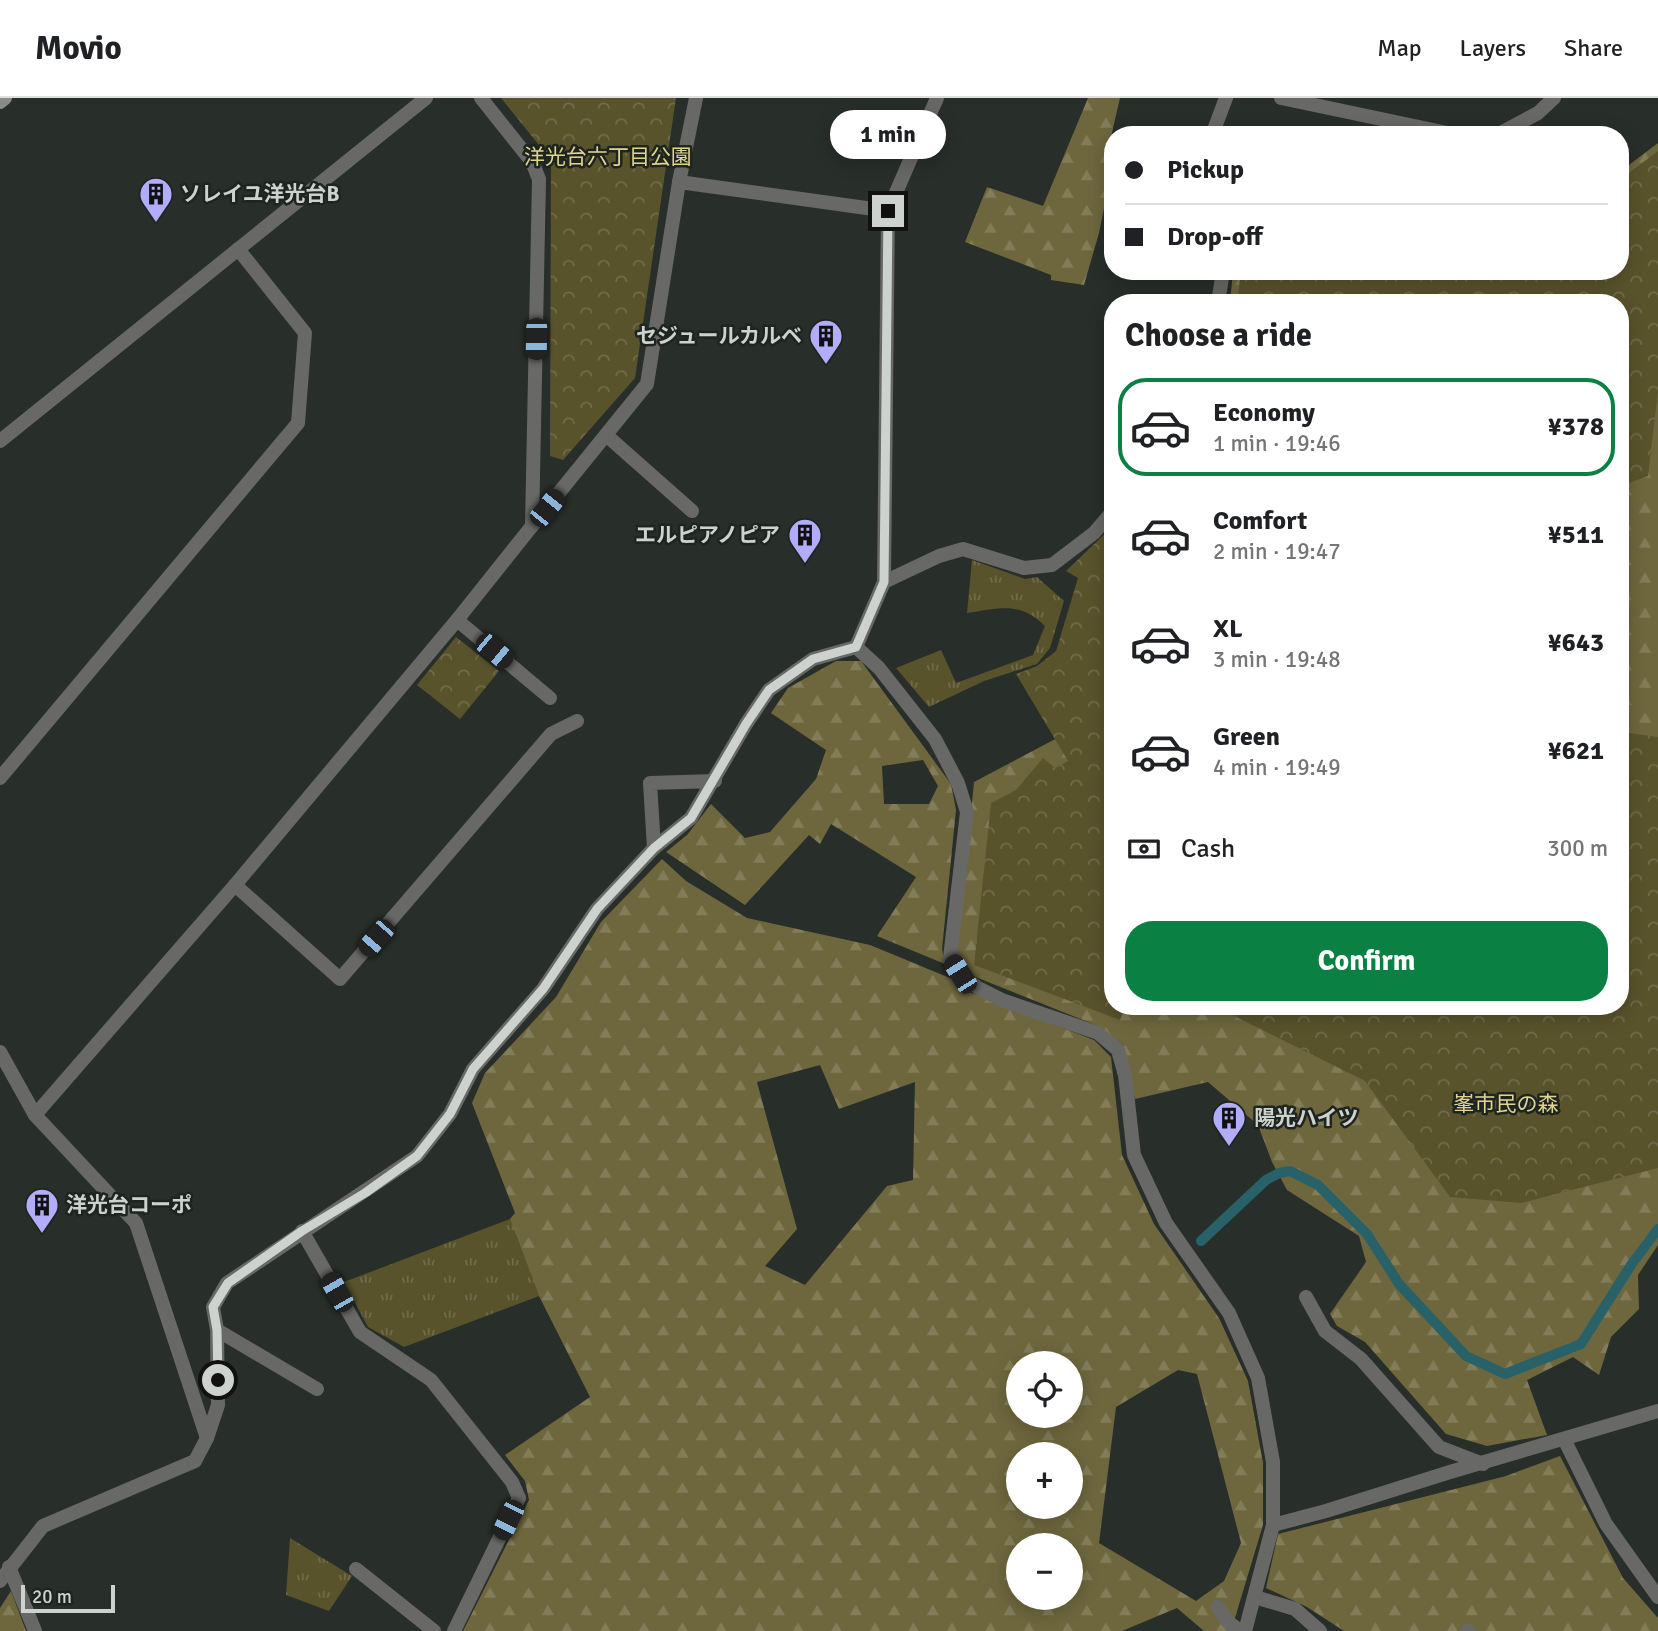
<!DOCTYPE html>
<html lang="en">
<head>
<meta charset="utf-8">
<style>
  body { margin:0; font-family:Signika,"Noto Sans JP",sans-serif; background:#f2f2f2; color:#202124; height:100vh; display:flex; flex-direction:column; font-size:26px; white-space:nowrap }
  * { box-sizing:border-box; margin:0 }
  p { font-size:23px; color:#757577 }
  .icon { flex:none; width:38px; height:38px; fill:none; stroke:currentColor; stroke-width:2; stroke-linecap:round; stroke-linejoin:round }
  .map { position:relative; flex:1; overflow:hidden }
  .panel { position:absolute; left:1104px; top:196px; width:525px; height:721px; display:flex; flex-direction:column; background:#fff; border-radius:28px; box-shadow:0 4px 18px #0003 }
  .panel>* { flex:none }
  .hud { position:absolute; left:1104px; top:28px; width:525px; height:154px; border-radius:28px; box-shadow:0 4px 18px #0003; display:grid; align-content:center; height:154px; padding:0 21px; background:#fff }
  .fabs { position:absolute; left:1006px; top:1253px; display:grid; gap:14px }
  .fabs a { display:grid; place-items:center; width:77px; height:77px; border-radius:50%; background:#fff; box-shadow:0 4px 18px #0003; font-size:35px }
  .scale { position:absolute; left:21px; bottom:18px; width:94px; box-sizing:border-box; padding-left:7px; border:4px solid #ced2cf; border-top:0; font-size:19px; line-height:24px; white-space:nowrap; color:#ced2cf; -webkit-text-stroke:5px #1e2420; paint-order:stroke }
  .end { position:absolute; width:32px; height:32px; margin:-16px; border:9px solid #ced2cf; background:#111; box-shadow:0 0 0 4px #111 }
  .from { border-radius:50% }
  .bubble { position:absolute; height:49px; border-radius:24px; background:#fff; box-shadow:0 4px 18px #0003; font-size:23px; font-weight:800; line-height:49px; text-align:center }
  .car { position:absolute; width:21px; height:42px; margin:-21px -10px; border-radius:9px; box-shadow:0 0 5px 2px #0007; background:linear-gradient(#222 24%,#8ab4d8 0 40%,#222 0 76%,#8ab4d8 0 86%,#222 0) }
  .hud b { display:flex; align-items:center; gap:24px; height:66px; font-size:26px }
  .hud b+b { border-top:2px solid #e0e0e0 }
  .hud i { width:18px; height:18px; background:#202124 }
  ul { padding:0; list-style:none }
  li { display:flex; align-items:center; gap:21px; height:98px; margin:0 14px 10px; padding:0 7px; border:4px solid transparent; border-radius:28px }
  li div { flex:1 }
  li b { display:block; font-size:26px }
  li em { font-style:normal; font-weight:800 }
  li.on { border-color:#0b8043 }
  li>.icon { width:63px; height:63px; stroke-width:1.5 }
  h2 { padding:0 21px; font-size:32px; line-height:84px }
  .pay { display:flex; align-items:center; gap:18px; height:77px; padding:0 21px; font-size:26px }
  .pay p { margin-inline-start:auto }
  .action { display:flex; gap:14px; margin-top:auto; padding:14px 21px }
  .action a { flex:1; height:80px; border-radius:28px; background:#0b8043; color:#fff; font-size:28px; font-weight:800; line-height:80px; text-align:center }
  header { display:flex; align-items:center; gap:42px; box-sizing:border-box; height:98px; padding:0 35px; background:#fff; border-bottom:2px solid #e0e0e0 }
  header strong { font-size:33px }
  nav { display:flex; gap:38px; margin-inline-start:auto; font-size:24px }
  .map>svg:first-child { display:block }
</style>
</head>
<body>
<header>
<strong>Movio</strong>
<nav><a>Map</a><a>Layers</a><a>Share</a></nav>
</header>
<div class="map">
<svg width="1658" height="1533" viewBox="0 0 1658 1533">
  <defs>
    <pattern id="grass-tufts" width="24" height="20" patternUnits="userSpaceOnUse" patternTransform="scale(1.75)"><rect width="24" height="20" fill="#59532c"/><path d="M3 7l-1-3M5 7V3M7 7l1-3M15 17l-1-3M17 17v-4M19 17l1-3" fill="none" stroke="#706b4a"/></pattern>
    <pattern id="forest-firs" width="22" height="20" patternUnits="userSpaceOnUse" patternTransform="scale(1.75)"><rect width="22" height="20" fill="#6e673e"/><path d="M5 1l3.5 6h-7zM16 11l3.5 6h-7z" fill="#827c59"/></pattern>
    <pattern id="park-crowns" width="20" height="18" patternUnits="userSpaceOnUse" patternTransform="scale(1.75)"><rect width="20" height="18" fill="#59532c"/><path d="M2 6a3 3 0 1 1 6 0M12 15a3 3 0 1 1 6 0" fill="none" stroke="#706b4a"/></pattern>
  </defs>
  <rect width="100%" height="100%" fill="#282e29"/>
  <g fill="url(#grass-tufts)">
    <path d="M972,462L1025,481L1037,479L1064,503L1050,550L1037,566L984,583L929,609L896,570L941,552L956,585L1033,557L1045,528C1020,503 999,510 967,515Z"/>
    <polygon points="510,1121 539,1198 404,1249 368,1229 344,1184"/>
    <polygon points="290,1440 352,1478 329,1513 286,1497"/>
  </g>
  <g fill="url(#forest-firs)" fill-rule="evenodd">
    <polygon points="1088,0 1120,0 1110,43 1110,81 1099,135 1084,187 1051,182 1051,177 965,144 987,89 1043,108"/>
    <polygon points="1658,45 1658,1147 1638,1177 1639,1211 1611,1239 1599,1277 1573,1259 1527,1282 1547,1337 1487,1348 1446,1336 1365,1244 1337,1228 1330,1216 1366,1164 1359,1138 1287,1092 1272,1064 1258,1027 1208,984 1135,1001 1123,947 1098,928 973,878 957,857 974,684 1063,637 1113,638 1113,908 1620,908 1620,205 1230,205 1233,173 1620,173 1621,73"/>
    <path d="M836,563H861L951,686L956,712L942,851L945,866L877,838L916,779L831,726L820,746L809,737L745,807L666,754L687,737L711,706L745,740L770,734L816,681L826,652L771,615L788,590ZM923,662L938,688L929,706H884L882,668Z"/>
    <path d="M662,761L686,783L747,820L870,847L962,885L969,894L1094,942L1111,959L1122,1057L1154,1126L1219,1220L1248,1283L1263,1365V1427L1231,1533H1204L1177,1510L1122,1533H463L529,1402L525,1383L505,1357L590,1299L539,1198L510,1121L515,1115L472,1005L485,975L556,899L601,824ZM820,967L839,1011L915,984L913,1082L887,1088L805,1187L765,1168L797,1131L757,984ZM1018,1265H1071V1318H1018ZM1178,1272L1197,1276L1241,1445L1224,1483L1196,1503L1099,1445L1116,1309ZM1018,1356H1071V1409H1018ZM1018,1447H1071V1500H1018Z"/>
    <polygon points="1560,1358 1623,1480 1658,1520 1658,1533 1344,1533 1307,1509 1266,1490 1278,1436 1506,1378"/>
    <polygon points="11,1493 26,1533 0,1533 0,1510"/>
  </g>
  <g fill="url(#park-crowns)">
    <polygon points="501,0 676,0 635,280 563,362 550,358 551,62"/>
    <polygon points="1658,53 1658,293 1648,378 1621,388 1620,205 1237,205 1241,173 1620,173 1621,81"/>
    <polygon points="1113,428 1113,908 1125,908 1120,922 974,867 991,705 1016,692 1043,660 1055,670 1068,663 1016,576 1037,568 1056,553 1078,480 1066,473"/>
    <polygon points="456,539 499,573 460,621 417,587"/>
    <polygon points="1621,634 1658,639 1658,1070 1521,1105 1450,1099 1365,983 1214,908 1620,908"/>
  </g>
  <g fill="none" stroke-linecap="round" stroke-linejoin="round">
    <polyline stroke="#286168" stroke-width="10" points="1201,1143 1266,1082 1279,1075 1290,1073 1318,1087 1367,1136 1399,1186 1466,1258 1505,1276 1581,1246 1631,1167 1658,1131"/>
    <g stroke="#686966" stroke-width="14">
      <polyline points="654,750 650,685 715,683"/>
      <polyline points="235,787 340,881 551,636 577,623"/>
      <polyline points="302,1133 360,1234 431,1282 512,1384 519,1400 454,1533"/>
      <polyline points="1306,1199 1325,1233 1361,1261 1439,1349 1483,1366"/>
      <polyline points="1564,1341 1606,1426 1658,1499"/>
      <polyline points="356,1471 434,1533"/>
      <polyline points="1218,1509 1227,1523 1240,1533"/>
    </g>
    <g stroke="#686966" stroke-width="14">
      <polyline points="1281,0 1457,37"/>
      <polyline points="1212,37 1226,0"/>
      <polyline points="1497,37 1538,15 1554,0"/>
      <polyline points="679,84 888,113"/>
      <polyline points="1218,205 1223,173"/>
      <polyline points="606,337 692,413"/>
      <polyline points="0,343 426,0"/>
      <polyline points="532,428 647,286 679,84 696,0"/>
      <polyline points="884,484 939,458 963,451 1024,470 1052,467 1094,435 1113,413"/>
      <polyline points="457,522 550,600"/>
      <polyline points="856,549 879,570 935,641 958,685 967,714 950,860 960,876 978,890 1002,902 1098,935 1118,952 1125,977 1134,1057 1166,1125 1229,1215 1258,1280 1273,1364 1273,1427"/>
      <polyline points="0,680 298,325 305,235 238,151"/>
      <polyline points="0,954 35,1017 136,1125 207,1340"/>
      <polyline points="35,1017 235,787 457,522 532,428 539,81 532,64 481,0"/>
      <polyline points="217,1232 317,1291"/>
      <polyline points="9,1469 35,1533"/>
      <polyline points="0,1483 43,1428 195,1363 207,1340 218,1307 217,1232 213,1209 227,1185 417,1058 450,1016 473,971 543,891 597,811 654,750 691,720 746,626 769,592 813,561 856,549 884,484 888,113 937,0"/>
      <polyline points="1255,1499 1295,1511 1320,1533"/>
      <polyline points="1245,1533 1273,1427 1326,1413 1450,1374 1658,1313"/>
      <polyline points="1467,1533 1469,1533"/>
    </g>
    <polyline stroke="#898b86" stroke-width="14" points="0,4 5,0"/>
  </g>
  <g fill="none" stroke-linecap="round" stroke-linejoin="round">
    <polyline stroke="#ced2cf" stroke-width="9" points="218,1282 217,1232 213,1209 228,1185 302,1133 365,1095 417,1058 450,1016 473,971 543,891 597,811 654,750 691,720 746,626 769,592 813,561 856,549 884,484 888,113"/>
  </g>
  <defs>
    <symbol id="building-pin" viewBox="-11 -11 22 30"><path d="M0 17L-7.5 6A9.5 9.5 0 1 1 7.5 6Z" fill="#b2adf9" stroke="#1e2420"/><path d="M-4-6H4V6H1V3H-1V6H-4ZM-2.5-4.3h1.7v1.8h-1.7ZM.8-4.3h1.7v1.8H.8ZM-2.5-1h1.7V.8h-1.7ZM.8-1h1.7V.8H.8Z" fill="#111"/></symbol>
  </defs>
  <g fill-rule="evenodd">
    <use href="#building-pin" x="137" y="77" width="38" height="52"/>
    <use href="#building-pin" x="807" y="219" width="38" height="52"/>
    <use href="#building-pin" x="786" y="418" width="38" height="52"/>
    <use href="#building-pin" x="1210" y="1001" width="38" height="52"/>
    <use href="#building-pin" x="23" y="1088" width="38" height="52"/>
  </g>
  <g text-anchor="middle" stroke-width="5" stroke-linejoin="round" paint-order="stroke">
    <g font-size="21" fill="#e0d58f" stroke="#1e2420">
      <text x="608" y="66">洋光台六丁目公園</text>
      <text x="1506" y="1013">峯市民の森</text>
    </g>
    <g font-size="21" font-weight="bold" fill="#ced2cf" stroke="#1e2420" text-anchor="start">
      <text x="180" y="103">ソレイユ洋光台B</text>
      <text x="802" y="245" text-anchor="end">セジュールカルベ</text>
      <text x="780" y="444" text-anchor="end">エルピアノピア</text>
      <text x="1254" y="1027">陽光ハイツ</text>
      <text x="66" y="1114">洋光台コーポ</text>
    </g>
  </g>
</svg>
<div class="fabs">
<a><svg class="icon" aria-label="locate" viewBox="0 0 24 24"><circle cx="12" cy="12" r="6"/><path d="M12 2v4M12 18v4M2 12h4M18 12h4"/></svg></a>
<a>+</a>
<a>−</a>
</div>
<div class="scale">20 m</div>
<i class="end from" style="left:218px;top:1282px"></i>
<i class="end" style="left:888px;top:113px"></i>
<div class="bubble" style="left:830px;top:12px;width:116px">1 min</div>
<i class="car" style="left:536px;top:241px;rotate:181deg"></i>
<i class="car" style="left:547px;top:410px;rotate:39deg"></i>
<i class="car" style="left:494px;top:553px;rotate:130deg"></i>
<i class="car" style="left:376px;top:840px;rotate:221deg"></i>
<i class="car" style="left:960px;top:876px;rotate:328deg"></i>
<i class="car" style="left:337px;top:1194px;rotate:330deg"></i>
<i class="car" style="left:508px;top:1422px;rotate:206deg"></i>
<div class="hud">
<b><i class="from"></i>Pickup</b>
<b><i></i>Drop-off</b>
</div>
<section class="panel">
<h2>Choose a ride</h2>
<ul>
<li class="on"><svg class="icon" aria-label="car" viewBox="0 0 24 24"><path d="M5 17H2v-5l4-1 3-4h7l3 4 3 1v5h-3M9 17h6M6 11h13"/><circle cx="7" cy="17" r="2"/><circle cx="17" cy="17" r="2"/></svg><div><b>Economy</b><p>1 min · 19:46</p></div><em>¥378</em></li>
<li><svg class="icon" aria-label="car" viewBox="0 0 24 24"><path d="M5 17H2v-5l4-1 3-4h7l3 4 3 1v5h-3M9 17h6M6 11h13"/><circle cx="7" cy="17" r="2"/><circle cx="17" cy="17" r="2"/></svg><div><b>Comfort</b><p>2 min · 19:47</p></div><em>¥511</em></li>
<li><svg class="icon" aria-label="car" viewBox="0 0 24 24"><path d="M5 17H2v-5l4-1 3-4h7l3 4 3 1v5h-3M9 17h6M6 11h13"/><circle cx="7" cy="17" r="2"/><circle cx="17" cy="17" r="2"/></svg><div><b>XL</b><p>3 min · 19:48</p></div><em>¥643</em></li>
<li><svg class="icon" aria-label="car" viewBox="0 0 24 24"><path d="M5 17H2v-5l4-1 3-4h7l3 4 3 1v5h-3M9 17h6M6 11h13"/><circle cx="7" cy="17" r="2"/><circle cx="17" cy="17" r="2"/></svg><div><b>Green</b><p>4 min · 19:49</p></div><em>¥621</em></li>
</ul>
<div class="pay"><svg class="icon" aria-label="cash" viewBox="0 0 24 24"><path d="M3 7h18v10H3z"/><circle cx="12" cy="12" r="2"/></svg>Cash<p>300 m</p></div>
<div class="action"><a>Confirm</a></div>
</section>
</div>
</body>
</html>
